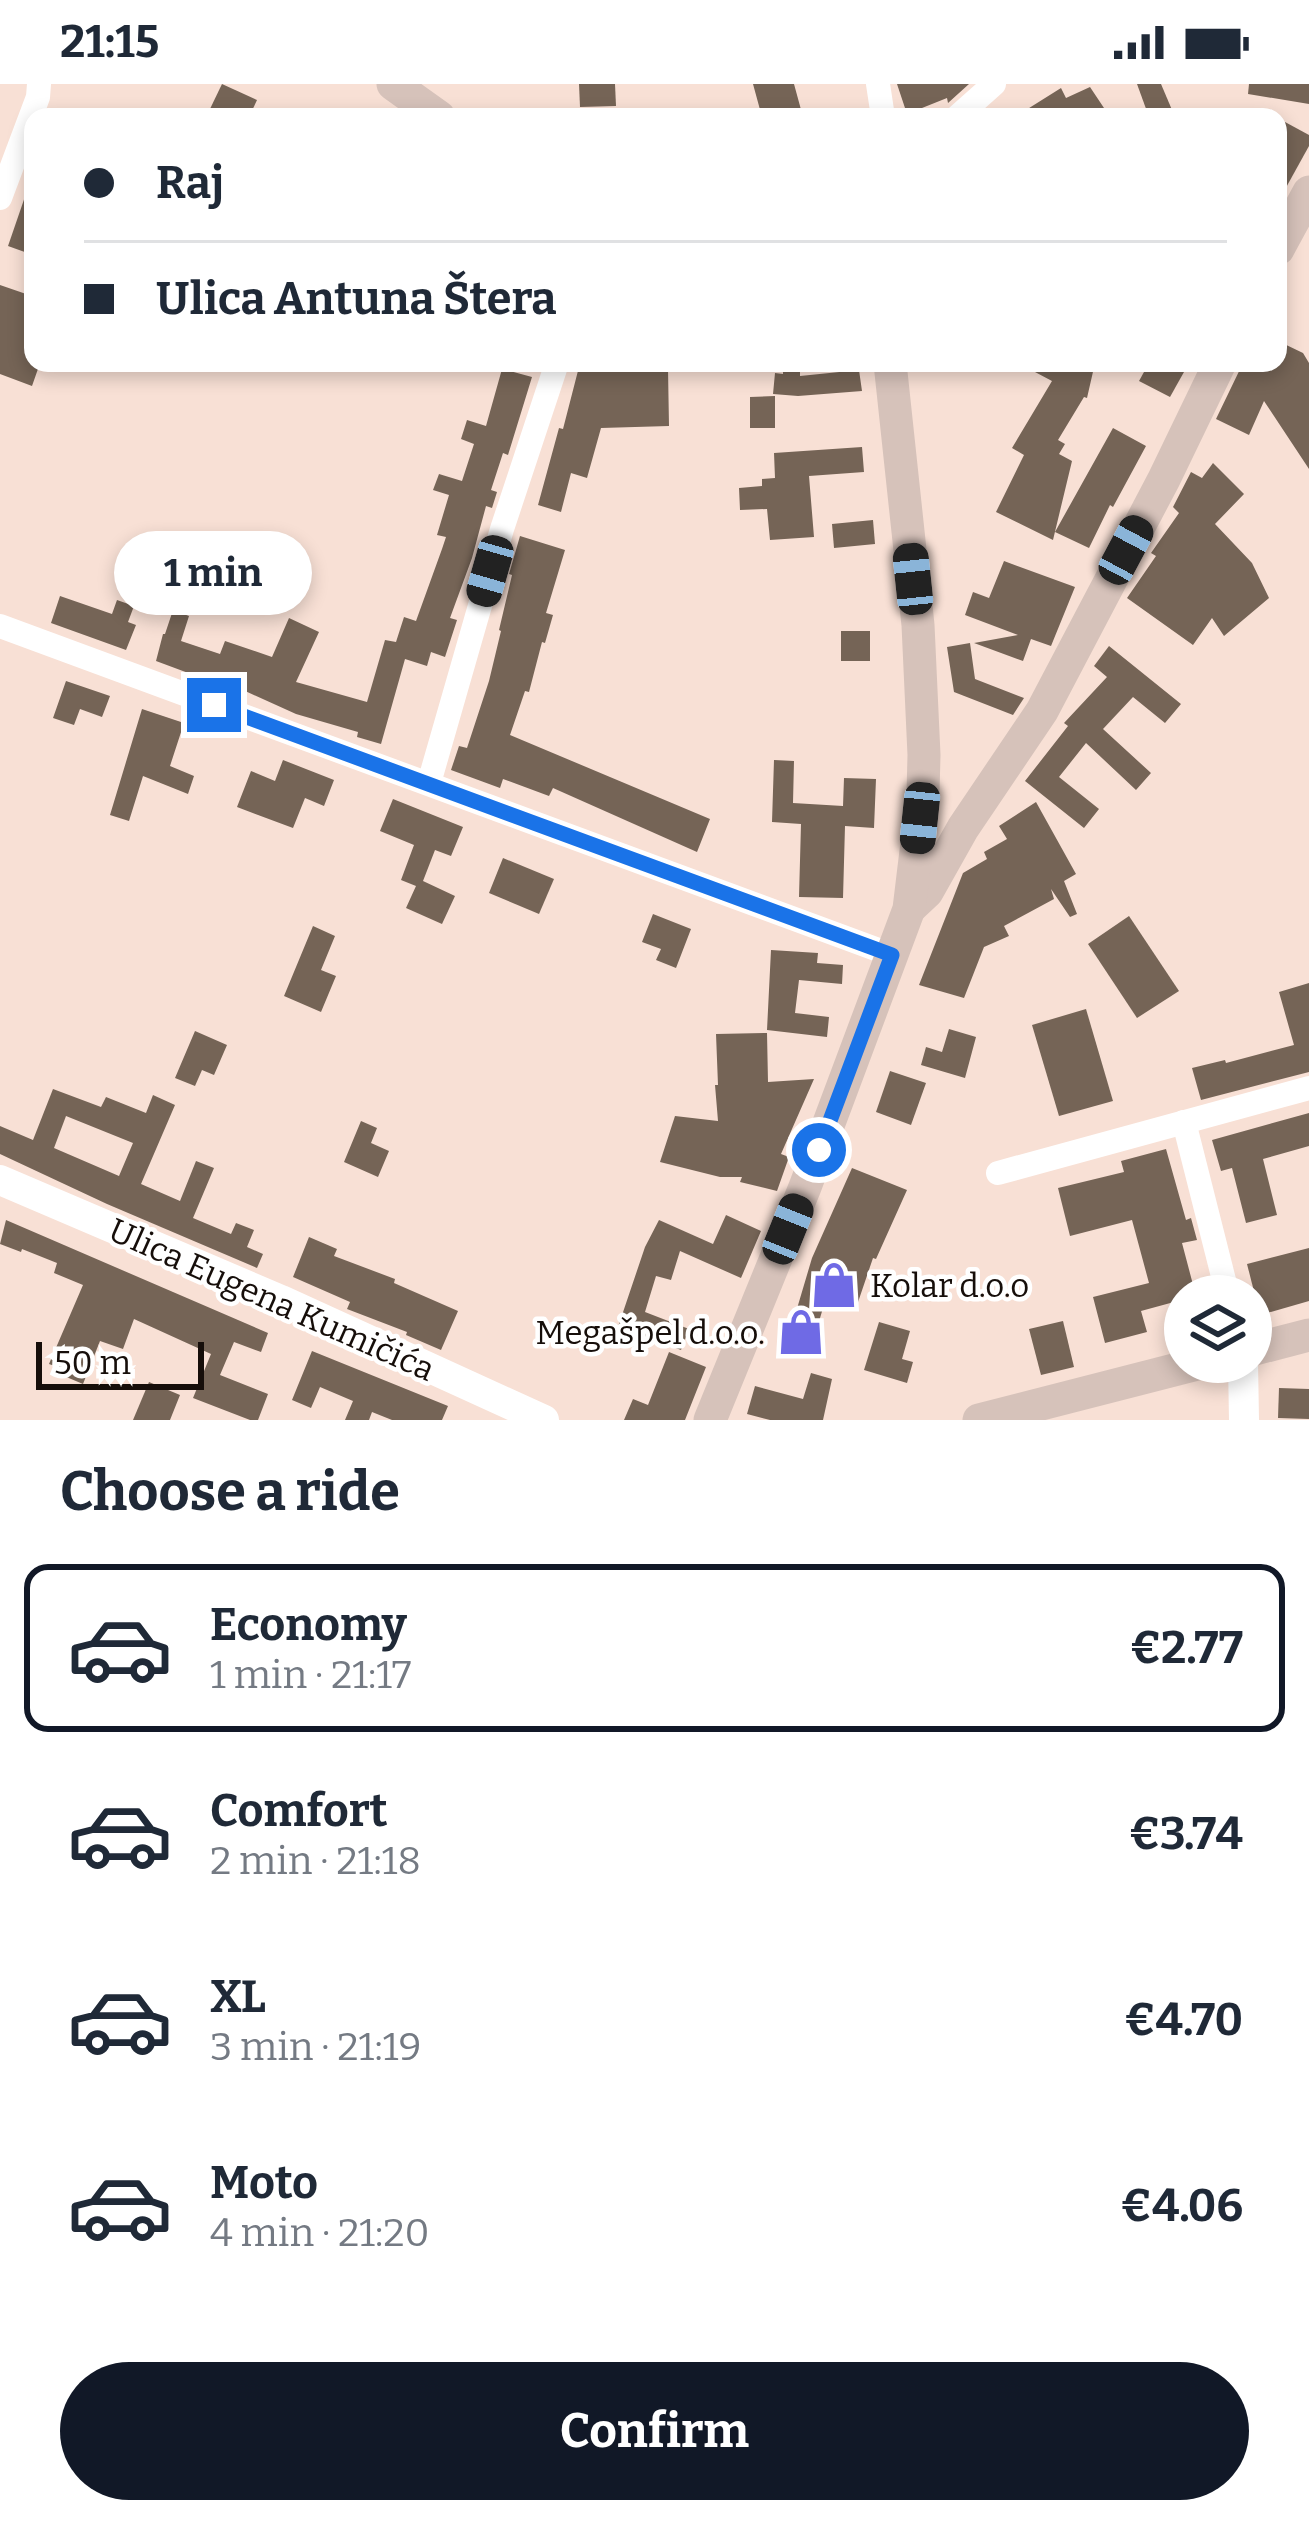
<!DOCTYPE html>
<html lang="en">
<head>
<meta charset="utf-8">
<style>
  body { margin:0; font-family:Bitter,serif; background:#f2f2f3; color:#1f2937; height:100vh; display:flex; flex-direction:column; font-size:45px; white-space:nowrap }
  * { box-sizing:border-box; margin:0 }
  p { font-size:39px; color:#747a83 }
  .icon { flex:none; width:66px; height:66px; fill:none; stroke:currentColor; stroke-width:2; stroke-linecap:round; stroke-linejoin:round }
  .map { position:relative; height:1336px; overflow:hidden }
  .drawer { display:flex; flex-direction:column; background:#fff; flex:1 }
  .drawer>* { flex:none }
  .guide { position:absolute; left:24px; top:24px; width:1263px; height:264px; border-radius:24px; box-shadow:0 6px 18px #0003; display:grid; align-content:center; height:264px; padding:0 60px; background:#fff }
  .controls { position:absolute; left:1164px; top:1191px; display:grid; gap:24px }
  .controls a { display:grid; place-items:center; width:108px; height:108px; border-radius:50%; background:#fff; box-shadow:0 6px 18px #0003; font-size:60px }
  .scale { position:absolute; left:36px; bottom:30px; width:168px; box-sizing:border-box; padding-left:12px; border:6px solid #160e0a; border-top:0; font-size:33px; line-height:42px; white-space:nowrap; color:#160e0a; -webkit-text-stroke:9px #fff; paint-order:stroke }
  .end { position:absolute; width:54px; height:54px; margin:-27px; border:15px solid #1a73e8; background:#fff; box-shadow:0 0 0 6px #fff }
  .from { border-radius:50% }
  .bubble { position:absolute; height:84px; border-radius:42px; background:#fff; box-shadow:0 6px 18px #0003; font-size:39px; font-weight:700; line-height:84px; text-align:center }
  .car { position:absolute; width:36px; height:72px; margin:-36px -18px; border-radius:15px; box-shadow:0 0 9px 3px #0007; background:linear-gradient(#222 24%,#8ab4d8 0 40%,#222 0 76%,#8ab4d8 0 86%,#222 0) }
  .guide b { display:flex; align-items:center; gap:42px; height:114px; font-size:45px }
  .guide b+b { border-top:3px solid #e0e1e3 }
  .guide i { width:30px; height:30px; background:#1f2937 }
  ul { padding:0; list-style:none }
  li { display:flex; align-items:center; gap:36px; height:168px; margin:0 24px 18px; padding:0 36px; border:6px solid transparent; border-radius:24px }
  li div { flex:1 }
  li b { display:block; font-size:45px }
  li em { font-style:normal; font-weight:700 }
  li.on { border-color:#111827 }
  li>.icon { width:108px; height:108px; stroke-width:1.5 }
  h2 { padding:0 60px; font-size:54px; line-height:144px }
  .button { display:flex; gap:24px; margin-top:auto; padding:24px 60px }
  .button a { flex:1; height:138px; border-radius:72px; background:#111827; color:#fff; font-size:48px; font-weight:700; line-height:138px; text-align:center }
  .status { display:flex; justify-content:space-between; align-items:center; height:84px; padding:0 60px; background:#fff; direction:ltr }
  .status svg { height:33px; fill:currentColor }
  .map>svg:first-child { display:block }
</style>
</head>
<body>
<div class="status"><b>21:15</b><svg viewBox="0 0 49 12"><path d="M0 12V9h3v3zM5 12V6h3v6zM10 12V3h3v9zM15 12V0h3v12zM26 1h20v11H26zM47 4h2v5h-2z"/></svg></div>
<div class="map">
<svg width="1309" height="1336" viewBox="0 0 1309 1336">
  <rect width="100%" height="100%" fill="#f8e0d5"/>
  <g fill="#756456" fill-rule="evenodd">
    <polygon points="222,0 257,16 249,33 222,33 209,27"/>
    <polygon points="579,0 615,0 616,22 580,23"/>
    <polygon points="753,0 794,0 803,33 762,33"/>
    <polygon points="897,0 969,0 948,19 947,14 907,30"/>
    <polygon points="1137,0 1161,0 1175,33 1149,33"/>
    <polygon points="1249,0 1309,0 1309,20 1248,10"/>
    <polygon points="1090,3 1110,33 1015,33 1061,4 1066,14"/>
    <polygon points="1285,38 1309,51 1309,62 1278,118 1278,51"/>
    <polygon points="30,98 33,99 33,171 8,162"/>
    <polygon points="0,201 29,211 25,223 33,226 33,280 39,282 32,302 0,290"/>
    <polygon points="1278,257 1303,269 1309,279 1309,385 1264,317 1249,351 1216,335 1243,279 1278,279"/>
    <polygon points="580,279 623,279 621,284 668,285 669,342 601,344 587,394 571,389 561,428 538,421 559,344 563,345"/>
    <polygon points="1018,279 1095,279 1087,314 1084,313 1058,356 1065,360 1059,370 1072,377 1053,456 996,428 1024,371 1012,364 1052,297"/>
    <polygon points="1149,279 1189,279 1170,313 1139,297"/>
    <polygon points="783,282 800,283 800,292 859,286 862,307 798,312 773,310 775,289 783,290"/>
    <polygon points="502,285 532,293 508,371 503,369 491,406 497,408 492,424 486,422 472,474 450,534 457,536 445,573 431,568 427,582 405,575 381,660 357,653 358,648 296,630 243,606 242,609 156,577 163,550 165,550 173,526 189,532 181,557 220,570 225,557 272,573 289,534 319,548 296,598 367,618 385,556 396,558 404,533 416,537 442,465 446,453 437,451 449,411 433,406 439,390 462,397 474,360 461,355 467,336 486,342"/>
    <polygon points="775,312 775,344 750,344 750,313"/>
    <polygon points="1113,344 1146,362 1113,423 1110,421 1089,464 1055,448"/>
    <polygon points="862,363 864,388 809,392 814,453 770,456 767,425 740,426 739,404 762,402 762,395 775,394 774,369"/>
    <polygon points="1213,379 1244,410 1215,440 1252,479 1269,514 1224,552 1212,534 1193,561 1127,514 1156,472 1151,469 1179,429 1173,423 1191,388 1202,394"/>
    <polygon points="873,436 875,460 834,464 832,440"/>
    <polygon points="520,452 565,466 546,529 553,531 545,559 542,558 529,608 525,607 510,651 710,735 697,768 553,704 549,712 503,695 500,704 451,686 459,662 467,664 489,597 501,547 499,546 512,491 509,490"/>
    <polygon points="1004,477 1075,503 1051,562 1031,555 1023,577 974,559 1018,551 965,531 973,508 989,514"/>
    <polygon points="60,512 112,530 117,516 134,522 128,538 136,541 126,566 51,539"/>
    <rect x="841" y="547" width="29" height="30"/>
    <polygon points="970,559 975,595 1024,614 1013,631 954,608 947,563"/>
    <polygon points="1109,562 1181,620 1165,639 1133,613 1103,645 1151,689 1136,706 1086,659 1059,693 1099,725 1084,744 1025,697 1068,642 1064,639 1107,593 1094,582"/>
    <polygon points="66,597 110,612 102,633 80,625 74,641 53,634"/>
    <polygon points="142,625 184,639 170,682 194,692 188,710 143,692 129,737 110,731"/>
    <polygon points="283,676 334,696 324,722 305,714 293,744 237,723 251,687 275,697"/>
    <polygon points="774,676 794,677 793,719 843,722 844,694 876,695 874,744 845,742 843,814 799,813 801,740 772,738"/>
    <polygon points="393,715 463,743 451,772 435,766 423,797 455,812 442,840 406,824 416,802 401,796 414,761 380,747"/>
    <polygon points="1036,718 1076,790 1064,797 1077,830 1070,833 1051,805 1054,815 1004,842 1009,852 984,863 964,914 919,901 963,789 987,775 984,768 1007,755 999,742"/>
    <polygon points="503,774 554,795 539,830 489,809"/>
    <polygon points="653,830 691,845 676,884 656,876 661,865 642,858"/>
    <polygon points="1129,832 1179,907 1137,934 1088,860"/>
    <polygon points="313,842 335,852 321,886 336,892 321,928 284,912"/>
    <polygon points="771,866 818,869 817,879 843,881 842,900 799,896 795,929 829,933 827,953 767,946"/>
    <polygon points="1309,899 1309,988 1201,1016 1192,984 1225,976 1226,979 1294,961 1279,908"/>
    <polygon points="1086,925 1113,1017 1059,1032 1032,941"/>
    <polygon points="949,945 976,953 965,994 921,981 926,963 942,968"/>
    <polygon points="195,947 227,961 214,991 202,986 195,1002 175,994"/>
    <polygon points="767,949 768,998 814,995 781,1070 789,1073 777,1107 740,1098 742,1093 720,1093 660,1078 675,1032 718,1037 715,1001 718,1001 716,950"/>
    <polygon points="890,987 926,999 911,1041 876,1028"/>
    <path d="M53,1005L101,1023L106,1013L146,1029L153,1011L175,1021L141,1100L180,1117L196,1077L214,1084L193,1134L231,1150L236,1139L254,1146L247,1163L263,1170L257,1184L107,1120L0,1070V1042L33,1056ZM66,1032L133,1059L119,1092L54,1064Z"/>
    <polygon points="1309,1029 1309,1062 1263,1075 1277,1131 1246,1139 1232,1084 1221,1087 1212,1056"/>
    <polygon points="361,1037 377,1044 371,1059 389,1067 378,1093 344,1078"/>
    <polygon points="1166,1065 1186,1136 1191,1134 1197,1156 1182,1159 1196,1212 1185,1212 1185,1215 1141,1227 1147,1248 1105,1259 1093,1213 1149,1199 1132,1136 1070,1152 1058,1104 1124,1088 1121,1077"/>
    <polygon points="852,1084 907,1106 876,1175 873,1174 855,1227 826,1214 809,1271 781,1260 793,1228 796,1228 812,1174"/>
    <polygon points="726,1131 761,1147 741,1194 680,1167 671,1196 656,1192 645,1228 689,1245 681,1266 618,1243 645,1163 659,1136 713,1160"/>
    <polygon points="6,1136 268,1249 261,1268 234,1258 220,1291 268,1310 258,1336 250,1336 193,1314 211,1270 134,1235 123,1265 100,1257 83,1300 64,1292 66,1286 49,1280 83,1201 54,1189 57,1179 22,1165 21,1168 0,1160"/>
    <polygon points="309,1153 337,1165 334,1172 395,1195 394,1199 458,1227 441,1266 406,1251 407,1248 347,1225 350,1218 293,1193"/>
    <polygon points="1309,1164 1309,1217 1260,1231 1247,1180"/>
    <polygon points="1063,1237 1074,1283 1041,1291 1029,1245"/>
    <polygon points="879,1238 910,1247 902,1275 913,1278 907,1299 864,1286"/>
    <polygon points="312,1267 448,1322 442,1336 392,1336 372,1328 369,1336 345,1336 353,1317 320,1303 311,1324 292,1316"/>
    <polygon points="669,1268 706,1283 685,1336 624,1336 633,1315 648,1321"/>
    <polygon points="811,1289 832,1295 823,1336 770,1336 747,1330 755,1302 803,1315"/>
    <polygon points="149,1298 180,1311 170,1336 133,1336"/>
    <polygon points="1279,1304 1309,1305 1309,1335 1278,1334"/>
  </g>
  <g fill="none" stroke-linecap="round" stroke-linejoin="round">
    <g stroke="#fff" stroke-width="24">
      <polyline points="878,0 883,33"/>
      <polyline points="957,33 994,0"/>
      <polyline points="0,114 38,13 39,0"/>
      <polyline points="0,542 892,871"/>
      <polyline points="429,699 502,445 557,279"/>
      <polyline points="1184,1038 1228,1212"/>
      <polyline points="998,1089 1309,1004"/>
    </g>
    <g stroke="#fff" stroke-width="30">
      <polyline points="0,1096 281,1216 544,1336"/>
      <polyline points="1243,1278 1244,1336"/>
    </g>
    <g stroke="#d6c2ba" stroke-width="33">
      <polyline points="393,0 439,33"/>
      <polyline points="1278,165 1309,108"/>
      <polyline points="911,823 927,808 963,744 1042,627 1164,395 1220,279"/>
      <polyline points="1251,1266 1309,1251"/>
      <polyline points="710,1336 805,1103 909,825 923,709 924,671 918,541 890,279"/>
      <polyline points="979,1336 1205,1278"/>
    </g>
  </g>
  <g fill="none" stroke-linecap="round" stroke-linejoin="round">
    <polyline stroke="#1a73e8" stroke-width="15" points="214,621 892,871 819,1066"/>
  </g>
  <defs>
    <symbol id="shop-bare" viewBox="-9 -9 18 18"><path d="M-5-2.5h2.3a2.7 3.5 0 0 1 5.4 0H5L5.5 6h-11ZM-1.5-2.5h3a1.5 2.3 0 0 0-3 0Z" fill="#6f6ae5" stroke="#fff" stroke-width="2.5" paint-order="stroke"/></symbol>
  </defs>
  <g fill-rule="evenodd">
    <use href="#shop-bare" x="801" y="1168" width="66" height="66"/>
    <use href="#shop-bare" x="768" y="1215" width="66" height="66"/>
  </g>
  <g text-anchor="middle" stroke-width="9" stroke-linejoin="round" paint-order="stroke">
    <g font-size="33" fill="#160e0a" stroke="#fff" text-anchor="start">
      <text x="870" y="1213">Kolar d.o.o</text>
      <text x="765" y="1260" text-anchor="end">Megašpel d.o.o.</text>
    </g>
    <g font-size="33" fill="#160e0a" stroke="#fff">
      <text transform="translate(272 1215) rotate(24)" y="12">Ulica Eugena Kumičića</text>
    </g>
  </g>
</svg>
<div class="controls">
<a><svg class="icon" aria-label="layers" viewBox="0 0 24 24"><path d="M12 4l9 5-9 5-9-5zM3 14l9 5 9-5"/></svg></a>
</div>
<div class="scale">50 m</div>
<i class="end from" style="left:819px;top:1066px"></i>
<i class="end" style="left:214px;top:621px"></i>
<div class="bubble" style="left:114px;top:447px;width:198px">1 min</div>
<i class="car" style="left:1126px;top:466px;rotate:28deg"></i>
<i class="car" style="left:490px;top:487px;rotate:196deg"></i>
<i class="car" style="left:913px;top:495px;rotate:354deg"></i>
<i class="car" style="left:920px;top:734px;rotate:186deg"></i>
<i class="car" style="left:788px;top:1145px;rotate:22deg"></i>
<div class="guide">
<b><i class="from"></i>Raj</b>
<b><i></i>Ulica Antuna Štera</b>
</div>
</div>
<section class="drawer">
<h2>Choose a ride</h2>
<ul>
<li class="on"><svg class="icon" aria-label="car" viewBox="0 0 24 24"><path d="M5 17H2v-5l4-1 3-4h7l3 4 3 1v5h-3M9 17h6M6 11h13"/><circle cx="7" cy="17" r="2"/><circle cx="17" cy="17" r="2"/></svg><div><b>Economy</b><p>1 min · 21:17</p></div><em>€2.77</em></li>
<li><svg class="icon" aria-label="car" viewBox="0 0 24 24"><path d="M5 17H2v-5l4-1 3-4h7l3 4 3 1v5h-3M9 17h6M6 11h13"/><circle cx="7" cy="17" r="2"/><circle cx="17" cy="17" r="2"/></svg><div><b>Comfort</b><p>2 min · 21:18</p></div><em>€3.74</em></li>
<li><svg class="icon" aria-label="car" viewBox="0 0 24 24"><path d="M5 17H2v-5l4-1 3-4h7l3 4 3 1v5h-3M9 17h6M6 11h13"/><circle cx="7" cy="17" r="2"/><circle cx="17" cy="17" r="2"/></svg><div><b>XL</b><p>3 min · 21:19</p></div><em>€4.70</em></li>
<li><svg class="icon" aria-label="car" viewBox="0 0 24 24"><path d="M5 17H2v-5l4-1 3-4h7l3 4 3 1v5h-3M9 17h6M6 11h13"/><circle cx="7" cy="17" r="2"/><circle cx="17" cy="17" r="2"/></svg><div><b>Moto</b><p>4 min · 21:20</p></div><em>€4.06</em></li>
</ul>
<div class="button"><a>Confirm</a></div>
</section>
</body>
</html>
